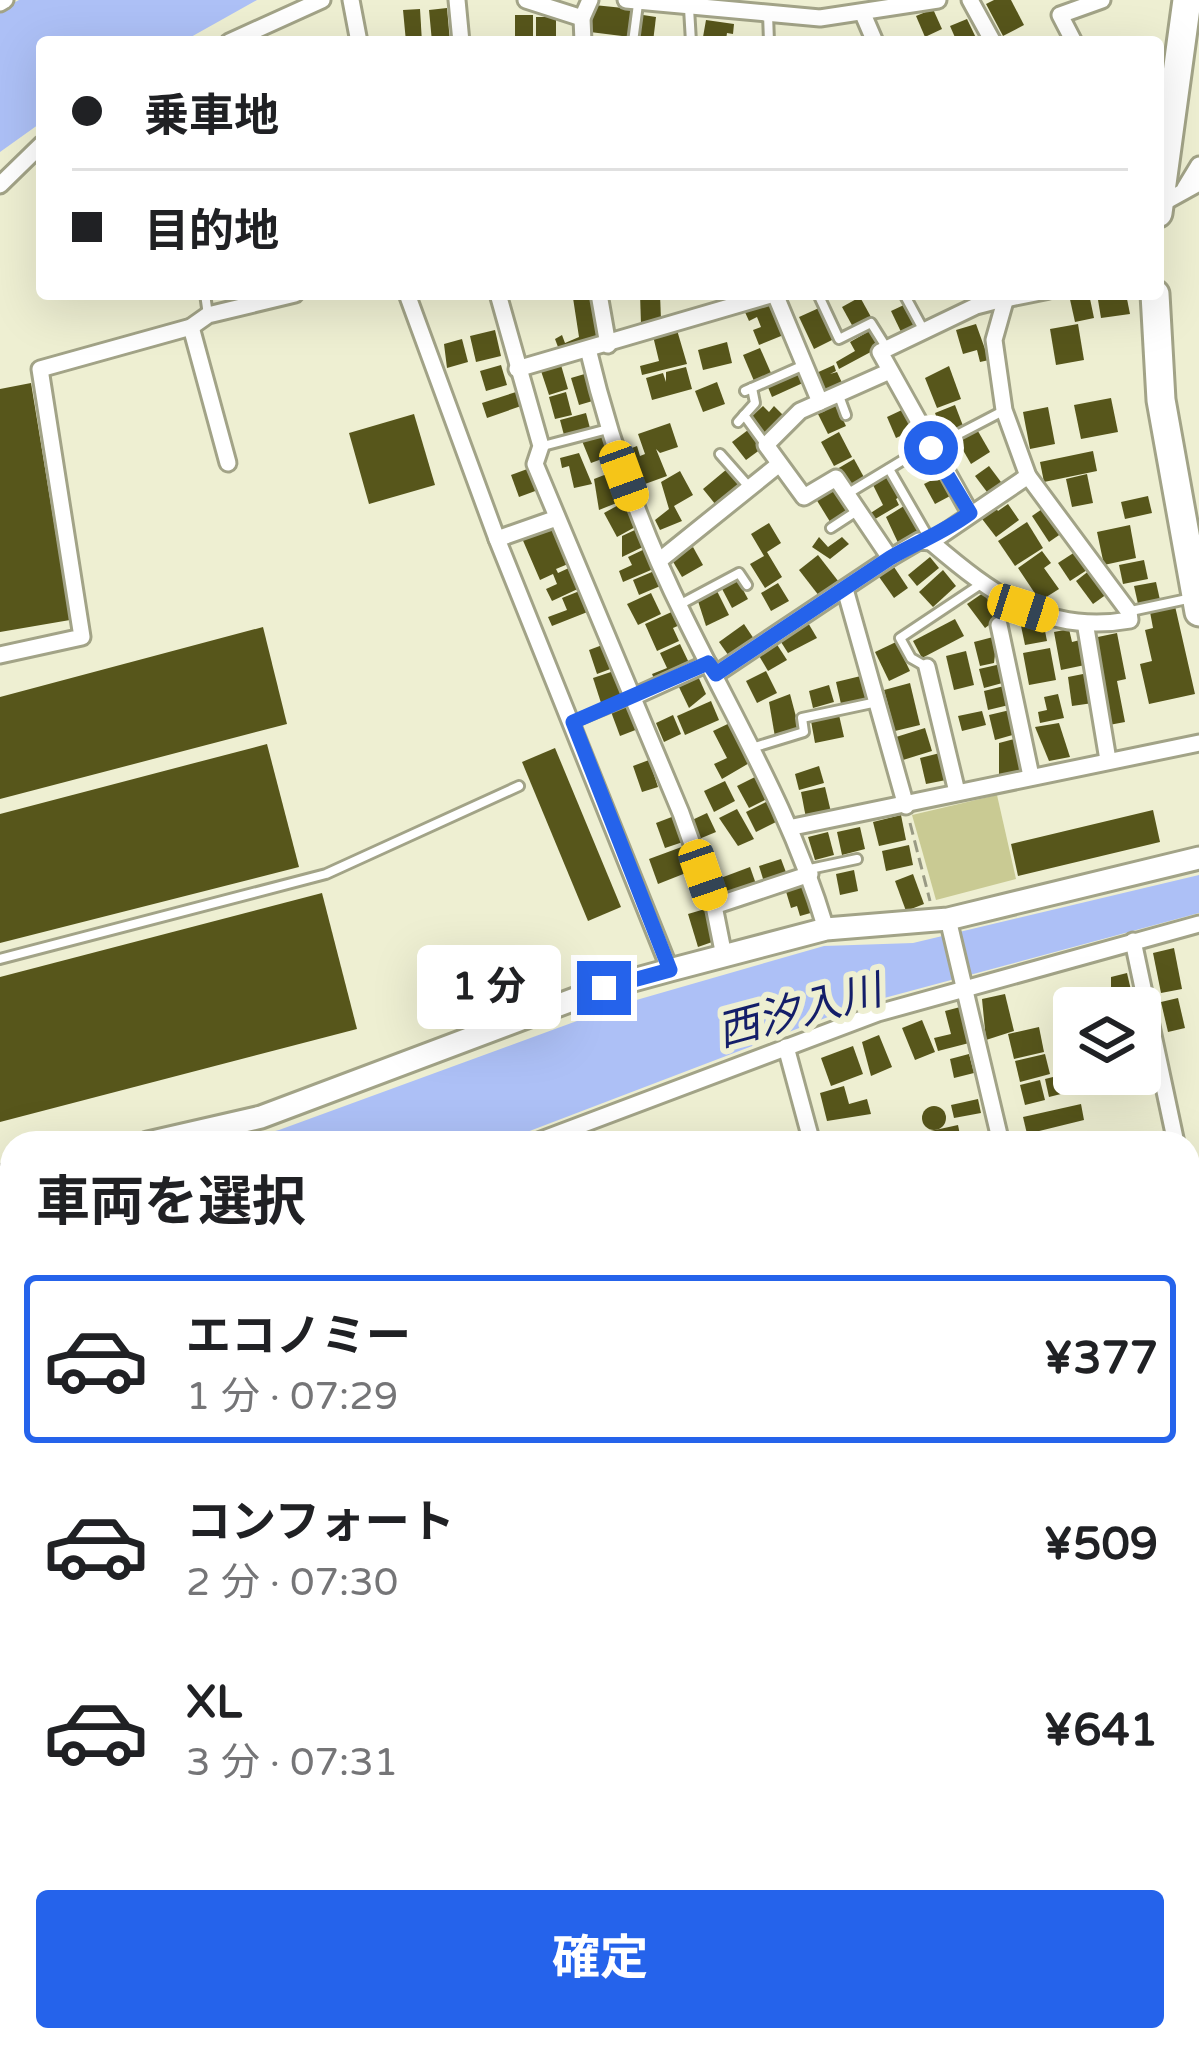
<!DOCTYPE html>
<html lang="ja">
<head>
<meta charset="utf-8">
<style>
  body { margin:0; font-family:"Varela Round","Noto Sans JP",sans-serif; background:#f6f6f6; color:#202124; height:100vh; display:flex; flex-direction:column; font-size:45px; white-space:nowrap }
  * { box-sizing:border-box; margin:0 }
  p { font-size:39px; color:#757577 }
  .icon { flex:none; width:66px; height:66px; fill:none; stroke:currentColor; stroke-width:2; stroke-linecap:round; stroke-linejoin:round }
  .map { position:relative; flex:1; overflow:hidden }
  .side { position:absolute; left:0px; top:1131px; width:1200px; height:921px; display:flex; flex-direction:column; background:#fff; border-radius:36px 36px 0 0; box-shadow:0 12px 48px #0002 }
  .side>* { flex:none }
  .banner { position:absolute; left:36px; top:36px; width:1128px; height:264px; border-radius:12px; box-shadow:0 12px 48px #0002; display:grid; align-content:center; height:264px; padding:0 36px; background:#fff }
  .controls { position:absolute; left:1053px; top:987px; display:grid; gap:24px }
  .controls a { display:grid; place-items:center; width:108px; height:108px; border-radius:12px; background:#fff; box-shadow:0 12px 48px #0002; font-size:60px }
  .end { position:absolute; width:54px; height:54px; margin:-27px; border:15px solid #2563eb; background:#fff; box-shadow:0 0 0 6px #fff }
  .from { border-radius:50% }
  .bubble { position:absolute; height:84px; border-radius:12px; background:#fff; box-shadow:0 12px 48px #0002; font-size:39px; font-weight:700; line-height:84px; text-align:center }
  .car { position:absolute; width:36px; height:72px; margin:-36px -18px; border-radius:15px; box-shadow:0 0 9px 3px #0007; background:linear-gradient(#f5c518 24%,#345 0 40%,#f5c518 0 76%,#345 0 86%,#f5c518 0) }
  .banner b { display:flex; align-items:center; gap:42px; height:114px; font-size:45px }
  .banner b+b { border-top:3px solid #e0e0e0 }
  .banner i { width:30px; height:30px; background:#202124 }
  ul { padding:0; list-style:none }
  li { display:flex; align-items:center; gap:36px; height:168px; margin:0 24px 18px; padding:0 12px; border:6px solid transparent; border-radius:12px }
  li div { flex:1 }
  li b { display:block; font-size:45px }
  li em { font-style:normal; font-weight:700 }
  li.active { border-color:#2563eb }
  li>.icon { width:108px; height:108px; stroke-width:1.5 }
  h2 { padding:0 36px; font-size:54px; line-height:144px }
  .button { display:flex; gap:24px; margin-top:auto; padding:24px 36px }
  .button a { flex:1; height:138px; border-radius:12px; background:#2563eb; color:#fff; font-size:48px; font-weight:700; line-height:138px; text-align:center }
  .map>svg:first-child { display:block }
</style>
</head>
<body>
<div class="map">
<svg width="1199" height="2051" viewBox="0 0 1199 2051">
  <rect width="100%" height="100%" fill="#eeefd2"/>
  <polygon fill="#c9ca93" points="997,795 1016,879 936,900 912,815"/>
  <g fill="#adc0f6">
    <polygon points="19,0 257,0 182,42 42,42 42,122 0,152 0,10"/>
    <polygon points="1199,875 1199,913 862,1004 498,1143 229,1143 279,1130 626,1003 824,946 913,943"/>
  </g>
  <g fill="#57561b">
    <polygon points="994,0 1011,0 1024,25 1003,36 986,4"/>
    <polygon points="594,5 633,9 630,37 590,32"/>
    <polygon points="447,8 450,42 432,42 429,10"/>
    <polygon points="420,9 422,42 406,42 403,10"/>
    <polygon points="933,9 942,29 925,37 916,16"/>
    <rect x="515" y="15" width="18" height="27"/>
    <polygon points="643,15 656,17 653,42 639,42"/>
    <rect x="536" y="17" width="20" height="25"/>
    <polygon points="967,19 978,42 957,42 950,26"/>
    <polygon points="706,20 734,24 733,34 727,33 726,40 703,37"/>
    <polygon points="640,294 660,294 661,320 641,324"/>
    <polygon points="1089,294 1094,318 1075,322 1069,295"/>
    <polygon points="1097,294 1126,294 1130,314 1101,318"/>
    <polygon points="594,295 600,339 561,355 555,339 562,335 565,343 579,337 573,298"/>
    <polygon points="860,297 871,317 853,327 842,307"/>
    <polygon points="771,299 786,334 759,345 753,330 761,327 757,317 749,321 744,310"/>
    <polygon points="906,304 918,328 903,336 891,311"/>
    <polygon points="819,308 834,339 814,349 799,317"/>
    <polygon points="976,324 989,360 980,362 977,350 963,354 956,330"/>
    <polygon points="1078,324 1084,360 1056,365 1050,329"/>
    <polygon points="495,330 501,356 476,362 470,336"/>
    <polygon points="677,330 687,364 642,375 640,366 659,361 653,336"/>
    <polygon points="871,330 880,347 839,369 836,362 855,351 850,342"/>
    <polygon points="462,339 468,362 447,368 444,344"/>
    <polygon points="727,342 732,363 703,370 698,350"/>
    <polygon points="760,348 771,373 754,381 743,355"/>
    <polygon points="501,365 507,385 486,391 480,371"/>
    <polygon points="561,365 568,389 549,395 541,371"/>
    <polygon points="834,365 836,371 830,374 837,372 844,387 824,396 814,374"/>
    <polygon points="949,366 961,399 937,408 925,378"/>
    <polygon points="686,367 692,389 652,400 646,378 663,373 666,382 666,372"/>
    <polygon points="801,371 805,382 772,397 767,385"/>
    <polygon points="588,373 596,400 579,405 571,378"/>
    <polygon points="717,382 725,404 703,412 695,391"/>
    <polygon points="31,383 70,620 0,632 0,389"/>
    <polygon points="516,392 521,406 487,418 482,403"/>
    <polygon points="566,392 572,415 555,419 549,397"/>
    <polygon points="1111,398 1118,432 1081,439 1074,405"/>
    <polygon points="836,405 846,426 828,434 818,414"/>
    <polygon points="955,405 965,431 944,438 935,413"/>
    <polygon points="763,406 769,412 774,406 784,416 766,434 750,418"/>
    <polygon points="1048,407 1055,444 1030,449 1023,412"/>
    <polygon points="904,409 913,430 896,438 887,417"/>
    <polygon points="586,413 591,432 565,439 560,420"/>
    <polygon points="414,414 435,485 369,504 349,433"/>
    <polygon points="670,423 678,447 660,453 656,449 667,476 645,484 634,458 627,461 624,451 637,446 640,456 645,454 638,434"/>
    <polygon points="975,426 990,452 971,464 956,438"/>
    <polygon points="748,430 761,449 746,460 732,442"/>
    <polygon points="839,432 852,457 834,466 821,442"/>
    <polygon points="602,434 610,456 591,463 582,441"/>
    <polygon points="1093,451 1097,471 1044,482 1040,462"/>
    <polygon points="579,453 592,484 574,488 569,466 562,468 560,458"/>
    <polygon points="854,459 866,481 849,490 837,469"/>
    <polygon points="989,466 1004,486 990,496 975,476"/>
    <polygon points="530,468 538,490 519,497 511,475"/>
    <polygon points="727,469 744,490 720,510 703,489"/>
    <polygon points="617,470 629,498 599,510 594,479"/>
    <polygon points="680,471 693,495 674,506 682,521 660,530 655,520 669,509 661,482"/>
    <polygon points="888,472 901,496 896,499 899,505 870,522 866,516 883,505 871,481"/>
    <polygon points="1087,474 1093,503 1072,507 1066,479"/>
    <polygon points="940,476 950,496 935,504 924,484"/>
    <polygon points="834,488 850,515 832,525 816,499"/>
    <polygon points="1148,496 1152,513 1125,519 1121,502"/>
    <polygon points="624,502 637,526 617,537 604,513"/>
    <polygon points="993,504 998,511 1008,504 1019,520 996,537 979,515"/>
    <polygon points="904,506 921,534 900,547 886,517"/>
    <polygon points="1045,507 1062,533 1049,542 1032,516"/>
    <polygon points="1027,522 1043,548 1015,566 998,541"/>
    <polygon points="554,523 569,556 568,564 556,569 558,573 571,567 582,587 552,601 546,589 557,584 553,574 540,580 521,536"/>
    <polygon points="769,523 781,543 767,552 782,577 765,588 750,564 764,556 751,534"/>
    <polygon points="1130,525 1136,558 1104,565 1097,532"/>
    <polygon points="639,528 647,545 622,557 622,536"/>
    <polygon points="819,537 828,547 842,537 849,544 830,559 812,547"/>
    <polygon points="649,547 658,567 623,582 619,571 632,565 628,557"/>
    <polygon points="693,547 703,565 682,577 672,560"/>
    <polygon points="1042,551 1051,563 1044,568 1059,589 1040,601 1018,568"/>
    <polygon points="1075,552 1087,570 1070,581 1058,563"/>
    <polygon points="818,555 842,586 823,601 799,570"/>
    <polygon points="930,557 939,568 917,586 908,575"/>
    <polygon points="1144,560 1148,579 1123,584 1119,565"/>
    <polygon points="892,564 908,588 894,598 877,574"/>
    <polygon points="659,569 665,584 639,595 633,580"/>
    <polygon points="943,570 956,586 933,607 919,592"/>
    <polygon points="1090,570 1107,594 1093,604 1076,581"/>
    <polygon points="736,577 748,599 732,608 720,585"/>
    <polygon points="1156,582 1160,600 1138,604 1134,586"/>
    <polygon points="778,583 789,601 780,606 777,601 780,606 771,611 761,593"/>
    <polygon points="716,589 729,615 706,626 697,598"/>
    <polygon points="582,590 590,611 552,626 548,617 567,610 562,598"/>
    <polygon points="651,593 661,614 638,625 627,604"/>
    <polygon points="983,593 1000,617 985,628 967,604"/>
    <polygon points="1175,606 1195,694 1149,704 1140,664 1152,661 1145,630 1153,628 1150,612"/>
    <polygon points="676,610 682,624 673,628 679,641 657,651 645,624"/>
    <polygon points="1042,616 1047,641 1025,645 1020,621"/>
    <polygon points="955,619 964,636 922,658 913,641"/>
    <polygon points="807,621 817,638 788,653 781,642"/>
    <polygon points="744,624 756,642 731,659 719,642"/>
    <polygon points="263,627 287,724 0,799 0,697"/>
    <polygon points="1069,629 1072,642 1080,640 1085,665 1061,670 1054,632"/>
    <polygon points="1117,633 1126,679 1117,681 1125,722 1109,725 1093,638"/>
    <polygon points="997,636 994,663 980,666 974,642"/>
    <polygon points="896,642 910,671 889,681 875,652"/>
    <polygon points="776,643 787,660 768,671 758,654"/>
    <polygon points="605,644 613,668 597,674 589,650"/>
    <polygon points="680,644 691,667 656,683 652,674 667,668 660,653"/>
    <polygon points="1050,648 1056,680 1029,685 1023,653"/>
    <polygon points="966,651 974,685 954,690 946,656"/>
    <polygon points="1001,664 1006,682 984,688 979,669"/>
    <polygon points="614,671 623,699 602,706 593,678"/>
    <polygon points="766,671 777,693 757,703 746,681"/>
    <polygon points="1088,673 1093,703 1072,706 1068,677"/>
    <polygon points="697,674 706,694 689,708 677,683"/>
    <polygon points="865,675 870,697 841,704 836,682"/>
    <polygon points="910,683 920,725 895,731 884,690"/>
    <polygon points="829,685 834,702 813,708 809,691"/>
    <polygon points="1008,685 1013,704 988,710 984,691"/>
    <polygon points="790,694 799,728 775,737 769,702"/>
    <polygon points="1058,694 1064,718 1040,723 1038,712 1047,710 1044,697"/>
    <polygon points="711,701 719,720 685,735 677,716"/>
    <polygon points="627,702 638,729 620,736 610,709"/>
    <polygon points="1010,710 1016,734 995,740 989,715"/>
    <polygon points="982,711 986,725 962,731 958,716"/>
    <polygon points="673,715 681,734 664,742 656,723"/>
    <polygon points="839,715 844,737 815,743 811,721"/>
    <polygon points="734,721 751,762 722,779 714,764 727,758 713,731"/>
    <polygon points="1059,723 1070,757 1049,761 1035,727"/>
    <polygon points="925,728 932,751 903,760 896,737"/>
    <polygon points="1018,738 1025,770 999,777 999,743"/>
    <polygon points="267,744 299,867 0,943 0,814"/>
    <polygon points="555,748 621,907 588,921 522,762"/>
    <polygon points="940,753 946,780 926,784 920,758"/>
    <polygon points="649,760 658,787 642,792 633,766"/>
    <polygon points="819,766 824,783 799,790 795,774"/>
    <polygon points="761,774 773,796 749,808 737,786"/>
    <polygon points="725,781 735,801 714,812 704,791"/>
    <polygon points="825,787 831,812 806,818 801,792"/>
    <polygon points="770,800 780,820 756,832 746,812"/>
    <polygon points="737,809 754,839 738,846 719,818"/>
    <polygon points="1153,810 1160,842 1018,876 1011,844"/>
    <polygon points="707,813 716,832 699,839 690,821"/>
    <polygon points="677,815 686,841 665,848 656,823"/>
    <polygon points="901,815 906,840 879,846 873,822"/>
    <polygon points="860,827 865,849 842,855 837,832"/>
    <polygon points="828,832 834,855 815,860 808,837"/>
    <polygon points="687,845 696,869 658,884 649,859"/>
    <polygon points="909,845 913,865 886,871 882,851"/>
    <polygon points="781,859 787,875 764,882 759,866"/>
    <polygon points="750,867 756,884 717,899 710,882"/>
    <polygon points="854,870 858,891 840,895 836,874"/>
    <polygon points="913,874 924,904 906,911 895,881"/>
    <polygon points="804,879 814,912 800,916 797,906 791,908 784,885"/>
    <polygon points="322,893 357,1029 0,1122 0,977"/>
    <polygon points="705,909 715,941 698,947 688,914"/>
    <polygon points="1174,948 1182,989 1161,993 1153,953"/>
    <polygon points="1127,973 1134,1003 1111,1008 1111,977"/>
    <polygon points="1005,994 1014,1031 986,1040 982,999"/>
    <polygon points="1178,998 1185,1028 1168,1032 1161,1002"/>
    <polygon points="964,1006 973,1042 938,1051 934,1038 951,1034 945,1011"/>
    <polygon points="922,1020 935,1052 915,1060 902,1028"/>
    <polygon points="1039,1027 1044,1052 1014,1059 1008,1034"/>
    <polygon points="879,1035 892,1067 871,1076 862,1042"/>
    <polygon points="853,1046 863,1074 831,1086 821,1058"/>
    <polygon points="969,1054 974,1073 954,1078 950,1059"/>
    <polygon points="1045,1054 1050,1074 1020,1082 1015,1061"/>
    <polygon points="1065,1074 1069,1092 1049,1097 1045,1079"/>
    <polygon points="1040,1080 1045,1100 1025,1105 1020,1085"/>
    <polygon points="844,1086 849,1104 867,1099 871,1114 827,1121 820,1093"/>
    <polygon points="978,1099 981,1113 954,1118 951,1105"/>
    <polygon points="1081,1104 1084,1120 1027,1134 1023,1117"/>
    <circle cx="934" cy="1118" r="12"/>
    <polygon points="958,1125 961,1140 928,1143 926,1132"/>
    <polygon points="12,1661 12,1702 3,1704 0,1663"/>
    <polygon points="12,1782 12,1872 5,1873 0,1784"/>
    <polygon points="1199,2037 1199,2051 1136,2051 1135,2047"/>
    <polygon points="564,2040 686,2040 687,2051 565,2051"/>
  </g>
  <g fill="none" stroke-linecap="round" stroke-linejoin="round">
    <defs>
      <g id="lane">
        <polyline points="689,8 691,42"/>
        <polyline points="768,14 769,42"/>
        <polyline points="633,42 638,4"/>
        <polyline points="205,294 208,315"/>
        <polyline points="818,294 839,339 871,323 886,347"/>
        <polyline points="904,294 923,329"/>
        <polyline points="1008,302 1048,294"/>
        <polyline points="745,391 802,366"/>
        <polyline points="839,396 846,415"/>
        <polyline points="744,415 765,444"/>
        <polyline points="738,422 755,403 752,388"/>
        <polyline points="543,446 608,429"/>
        <polyline points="932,448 1003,411"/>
        <polyline points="720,454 750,488"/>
        <polyline points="889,469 930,540"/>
        <polyline points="847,494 928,445"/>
        <polyline points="831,528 857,511"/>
        <polyline points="679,605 739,573 747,585"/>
        <polyline points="1131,611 1192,598"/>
        <polyline points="925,666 911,658 900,638 981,584"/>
        <polyline points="573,722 629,699"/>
        <polyline points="755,747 804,732 802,718 877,702"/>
        <polyline points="810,869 857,859"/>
        <polyline points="0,959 326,874 519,786"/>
        <polyline points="1188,1844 1199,1841"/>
      </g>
      <g id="street">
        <polyline points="351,0 359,42"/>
        <polyline points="457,0 461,42"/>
        <polyline points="526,0 582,18"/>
        <polyline points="626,0 820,18 938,0"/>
        <polyline points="970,0 993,42"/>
        <polyline points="0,3 5,0"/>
        <polyline points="863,14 875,42"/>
        <polyline points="229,42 322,0"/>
        <polyline points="583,42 582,18 590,0"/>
        <polyline points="1074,42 1060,15 1102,0"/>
        <polyline points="0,185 42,144"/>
        <polyline points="1185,188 1199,165"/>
        <polyline points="1161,204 1199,183"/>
        <polyline points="407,294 497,539 670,970"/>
        <polyline points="498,294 541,446 535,464 681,813 714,906 724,956"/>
        <polyline points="599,294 608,345"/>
        <polyline points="775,294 820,402"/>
        <polyline points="191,327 228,463"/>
        <path d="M588,349C610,442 642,532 685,618C737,724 792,814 826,929"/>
        <polyline points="517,369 774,294"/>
        <polyline points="890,371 800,411 766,445 804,497 836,478 890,558"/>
        <polyline points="970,513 880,352 976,306 1007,298"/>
        <polyline points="497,539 554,519"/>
        <path d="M931,542C992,594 1046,635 1130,620L1129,612L1028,476L1004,410L994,340L1007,294"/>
        <polyline points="660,560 778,465"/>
        <polyline points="845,589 906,806"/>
        <polyline points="999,625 1031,776"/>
        <polyline points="1086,628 1108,760"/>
        <polyline points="0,655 82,637 40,369 191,327 208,315 295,294"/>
        <polyline points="927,667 957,792"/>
        <polyline points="716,674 890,558 919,541 931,542 1028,476"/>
        <polyline points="631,698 708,663"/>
        <polyline points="793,827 1199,743"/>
        <polyline points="714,906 810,874"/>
        <polyline points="948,919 1001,1143"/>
        <polyline points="1133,941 1176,1143"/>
        <polyline points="786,1047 812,1143"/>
        <polyline points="533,1143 878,1013 1199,924"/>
        <polyline points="1188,1198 1199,1249"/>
        <polyline points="1188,1294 1199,1292"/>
        <polyline points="0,1329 12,1326"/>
        <polyline points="1188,1611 1199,1610"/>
        <polyline points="0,1773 12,1771"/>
        <polyline points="284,2040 287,2051"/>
        <polyline points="707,2040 709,2051"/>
        <polyline points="1045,2040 1047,2051"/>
      </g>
      <g id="secondary">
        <polyline points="148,1143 261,1117 604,988 670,970 826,929 948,919 1199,858"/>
        <polyline points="0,1177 12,1174"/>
        <polyline points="0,1964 12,2017"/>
        <polyline points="1188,1998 1199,1997"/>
        <polyline points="17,2040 20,2051"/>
        <polyline points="805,2051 883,2040"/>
      </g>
      <g id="highway">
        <polyline points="1158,213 1187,0"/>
        <polyline points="1155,294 1161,400 1199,612"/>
      </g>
    </defs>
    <use href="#lane" stroke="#a2a387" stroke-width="14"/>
    <use href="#street" stroke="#a2a387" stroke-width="21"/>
    <use href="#secondary" stroke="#a2a387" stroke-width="27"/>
    <use href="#highway" stroke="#a2a387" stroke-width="33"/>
    <polyline stroke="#999a84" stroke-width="3" stroke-dasharray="12 6" stroke-linecap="butt" points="910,823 930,901"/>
    <use href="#lane" stroke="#fff" stroke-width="8"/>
    <use href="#street" stroke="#fff" stroke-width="15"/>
    <use href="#secondary" stroke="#fff" stroke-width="21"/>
    <use href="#highway" stroke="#fff" stroke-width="27"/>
  </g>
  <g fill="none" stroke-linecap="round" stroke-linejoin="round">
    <path stroke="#2563eb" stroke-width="15" d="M604,988L670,970L573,722L708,663L716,674L890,558C919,541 943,533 970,513L931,448"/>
  </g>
  <g text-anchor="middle" stroke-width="12" stroke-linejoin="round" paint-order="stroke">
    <g font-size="42" font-style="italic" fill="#141e69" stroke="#eeefd2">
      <text transform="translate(799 1010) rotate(-15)" y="15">西汐入川</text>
    </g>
  </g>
</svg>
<div class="controls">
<a><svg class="icon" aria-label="layers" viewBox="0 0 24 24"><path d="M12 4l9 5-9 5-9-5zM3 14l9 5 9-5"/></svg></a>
</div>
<i class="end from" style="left:931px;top:448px"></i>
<i class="end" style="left:604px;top:988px"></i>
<div class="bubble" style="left:417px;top:945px;width:144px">1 分</div>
<i class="car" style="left:624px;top:476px;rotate:160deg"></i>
<i class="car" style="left:1023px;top:608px;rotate:108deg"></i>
<i class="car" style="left:703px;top:875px;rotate:161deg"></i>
<div class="banner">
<b><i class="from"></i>乗車地</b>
<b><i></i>目的地</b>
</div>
<section class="side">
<h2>車両を選択</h2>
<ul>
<li class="active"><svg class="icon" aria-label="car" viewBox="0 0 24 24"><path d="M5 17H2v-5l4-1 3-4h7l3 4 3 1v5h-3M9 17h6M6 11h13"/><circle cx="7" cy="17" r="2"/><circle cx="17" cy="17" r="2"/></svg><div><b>エコノミー</b><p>1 分 · 07:29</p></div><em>¥377</em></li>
<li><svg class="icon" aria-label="car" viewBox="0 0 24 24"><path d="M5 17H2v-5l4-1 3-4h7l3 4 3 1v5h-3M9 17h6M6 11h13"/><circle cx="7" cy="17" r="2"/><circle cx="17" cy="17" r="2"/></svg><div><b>コンフォート</b><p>2 分 · 07:30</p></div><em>¥509</em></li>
<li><svg class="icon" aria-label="car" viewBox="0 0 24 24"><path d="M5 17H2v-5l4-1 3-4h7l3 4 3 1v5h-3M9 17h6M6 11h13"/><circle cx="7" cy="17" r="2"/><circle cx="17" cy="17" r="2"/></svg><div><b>XL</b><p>3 分 · 07:31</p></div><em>¥641</em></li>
</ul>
<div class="button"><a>確定</a></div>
</section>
</div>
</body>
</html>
